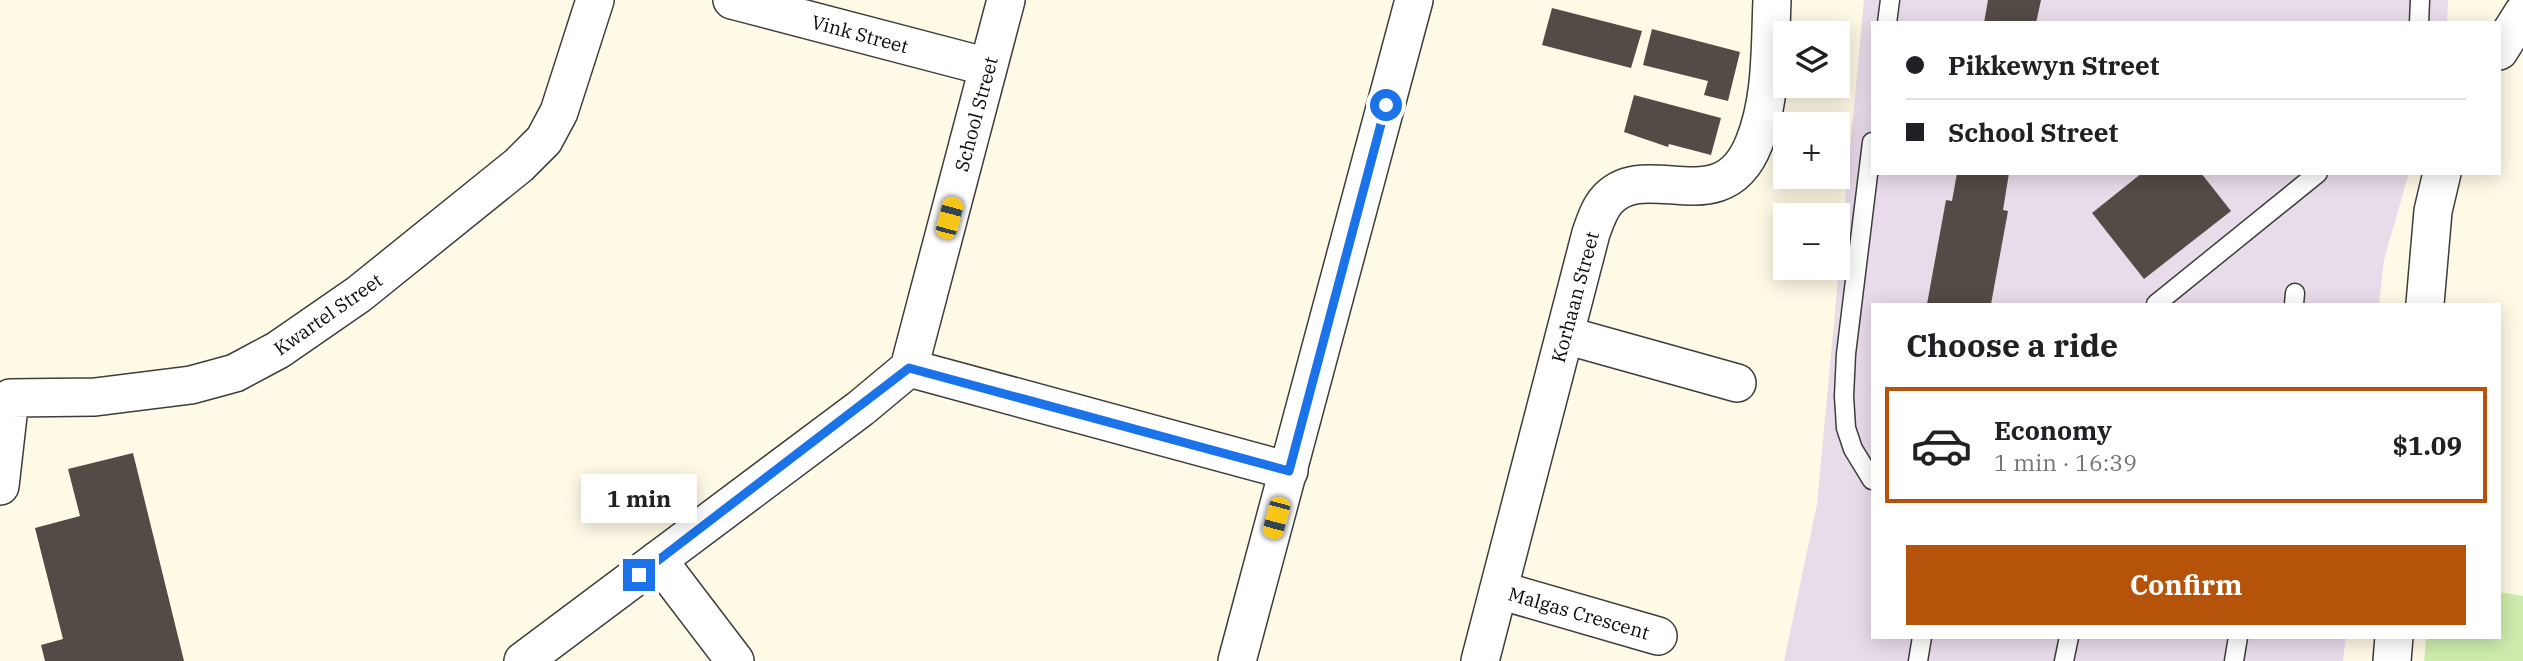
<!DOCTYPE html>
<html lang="en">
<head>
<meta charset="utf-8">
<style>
  body { margin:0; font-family:"IBM Plex Serif",serif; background:#f6f6f6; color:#202124; height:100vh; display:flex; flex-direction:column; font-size:26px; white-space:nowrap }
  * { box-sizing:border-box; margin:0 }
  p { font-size:23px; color:#757577 }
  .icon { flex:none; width:38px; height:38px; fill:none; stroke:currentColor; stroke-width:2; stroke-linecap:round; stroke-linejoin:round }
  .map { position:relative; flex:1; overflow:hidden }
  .side { position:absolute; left:1871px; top:303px; width:630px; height:336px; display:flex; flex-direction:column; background:#fff; border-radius:0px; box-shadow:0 4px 18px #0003 }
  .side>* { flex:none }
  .banner { position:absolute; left:1871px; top:21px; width:630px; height:154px; border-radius:0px; box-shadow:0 4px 18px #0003; display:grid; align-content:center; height:154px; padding:0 35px; background:#fff }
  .controls { position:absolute; left:1773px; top:21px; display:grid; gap:14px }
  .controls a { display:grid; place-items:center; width:77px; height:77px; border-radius:0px; background:#fff; box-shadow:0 4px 18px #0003; font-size:35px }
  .end { position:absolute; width:32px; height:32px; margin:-16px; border:9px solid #1a73e8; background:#fff; box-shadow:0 0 0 4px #fff }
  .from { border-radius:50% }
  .bubble { position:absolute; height:49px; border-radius:0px; background:#fff; box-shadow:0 4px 18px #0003; font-size:23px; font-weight:700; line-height:49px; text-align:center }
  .car { position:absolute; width:21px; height:42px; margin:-21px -10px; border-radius:9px; box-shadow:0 0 5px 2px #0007; background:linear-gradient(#f5c518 24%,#345 0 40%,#f5c518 0 76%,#345 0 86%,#f5c518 0) }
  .banner b { display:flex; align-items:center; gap:24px; height:66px; font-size:26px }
  .banner b+b { border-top:2px solid #e0e0e0 }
  .banner i { width:18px; height:18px; background:#202124 }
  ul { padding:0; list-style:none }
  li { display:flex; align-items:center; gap:21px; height:116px; margin:0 14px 10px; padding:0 21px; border:4px solid transparent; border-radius:0px }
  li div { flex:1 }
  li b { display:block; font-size:26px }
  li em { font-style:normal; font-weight:700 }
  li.selected { border-color:#b45309 }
  li>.icon { width:63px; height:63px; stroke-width:1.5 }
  h2 { padding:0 35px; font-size:32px; line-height:84px }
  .primary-button { display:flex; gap:14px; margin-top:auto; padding:14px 35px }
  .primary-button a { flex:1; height:80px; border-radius:0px; background:#b45309; color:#fff; font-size:28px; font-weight:700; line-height:80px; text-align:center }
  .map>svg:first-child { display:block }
</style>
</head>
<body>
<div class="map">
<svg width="2523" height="661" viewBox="0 0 2523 661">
  <rect width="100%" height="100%" fill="#fffae6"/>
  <polygon fill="#e9dcea" points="1864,0 2448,0 2447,23 1872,23 1872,173 2409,173 2384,260 2379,304 1872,304 1872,637 2346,637 2343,661 1784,661 1817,504"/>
  <polygon fill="#cdecad" points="2499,592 2523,596 2523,661 2424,661 2426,637 2499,637"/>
  <g fill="#534b45">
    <polygon points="1988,0 2041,0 2036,23 1984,23"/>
    <polygon points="1552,8 1642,31 1631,68 1542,45"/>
    <polygon points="1652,29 1740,52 1728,101 1704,95 1708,81 1643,65"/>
    <polygon points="1634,95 1721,118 1711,155 1669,144 1668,147 1624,132"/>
    <polygon points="1957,173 2009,173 2003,210 2008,211 1991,304 1927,304 1946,200 1952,201"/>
    <polygon points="2142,173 2201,173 2231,211 2144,279 2092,213"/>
    <polygon points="133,453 184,661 45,661 41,645 63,639 35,528 80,516 68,469"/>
  </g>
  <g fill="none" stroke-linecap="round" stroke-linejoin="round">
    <defs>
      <g id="service">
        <polyline points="1887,23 1890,0"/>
        <polyline points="2419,23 2420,0"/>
        <polyline points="1872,142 1846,354 1844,396 1846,428 1853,449 1872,480"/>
        <polyline points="2156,304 2318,173"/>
        <polyline points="2294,304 2295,293"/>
        <polyline points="1918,661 1922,637"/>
        <polyline points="2064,661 2069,637"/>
        <polyline points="2234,661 2238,637"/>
      </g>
      <g id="minor">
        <polyline points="732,0 988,67"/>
        <polyline points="2499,51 2523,13"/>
        <polyline points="2425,304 2433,211 2442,173"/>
        <polyline points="1565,335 1737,383"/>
        <polyline points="909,368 1289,471"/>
        <polyline points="0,486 10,398 95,397 191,385 235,373 278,350 359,294 519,165 544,140 559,112 595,0"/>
        <polyline points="658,560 735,661"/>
        <polyline points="1499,590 1658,636"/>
        <polyline points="523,661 861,408 909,368 1006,0"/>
        <polyline points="1237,661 1414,0"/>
        <path d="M1480,661L1591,233C1595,222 1599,209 1607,200C1646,156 1722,225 1754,143C1772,99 1770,47 1772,0"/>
        <polyline points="2392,661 2394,637"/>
      </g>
    </defs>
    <use href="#service" stroke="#3d3d3d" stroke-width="21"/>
    <use href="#minor" stroke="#3d3d3d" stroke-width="40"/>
    <use href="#service" stroke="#fff" stroke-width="18"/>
    <use href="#minor" stroke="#fff" stroke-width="37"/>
  </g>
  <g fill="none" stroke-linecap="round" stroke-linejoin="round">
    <polyline stroke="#1a73e8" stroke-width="9" points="639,575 909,368 1289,471 1386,105"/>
  </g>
  <g text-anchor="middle" stroke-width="7" stroke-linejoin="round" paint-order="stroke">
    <g font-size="19" fill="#0a0a0a" stroke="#fff">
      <text transform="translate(860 34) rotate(15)" y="7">Vink Street</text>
      <text transform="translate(976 114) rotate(-75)" y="7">School Street</text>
      <text transform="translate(1575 297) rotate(-75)" y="7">Korhaan Street</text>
      <text transform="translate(328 314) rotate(-35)" y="7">Kwartel Street</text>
      <text transform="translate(1579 613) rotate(16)" y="7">Malgas Crescent</text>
    </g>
  </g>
</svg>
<div class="controls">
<a><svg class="icon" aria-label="layers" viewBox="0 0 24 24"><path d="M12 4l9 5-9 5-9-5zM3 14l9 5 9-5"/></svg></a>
<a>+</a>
<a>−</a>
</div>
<i class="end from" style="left:1386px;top:105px"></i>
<i class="end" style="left:639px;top:575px"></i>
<div class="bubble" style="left:581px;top:474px;width:116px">1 min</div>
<i class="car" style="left:949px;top:218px;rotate:15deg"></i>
<i class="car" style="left:1276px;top:518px;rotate:195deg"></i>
<div class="banner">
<b><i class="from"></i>Pikkewyn Street</b>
<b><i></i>School Street</b>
</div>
<section class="side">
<h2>Choose a ride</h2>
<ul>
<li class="selected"><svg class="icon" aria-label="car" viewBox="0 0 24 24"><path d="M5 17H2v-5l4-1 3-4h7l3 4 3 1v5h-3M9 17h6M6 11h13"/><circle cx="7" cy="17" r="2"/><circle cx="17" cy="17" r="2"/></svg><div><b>Economy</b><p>1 min · 16:39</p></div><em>$1.09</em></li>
</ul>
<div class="primary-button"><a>Confirm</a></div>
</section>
</div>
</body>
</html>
